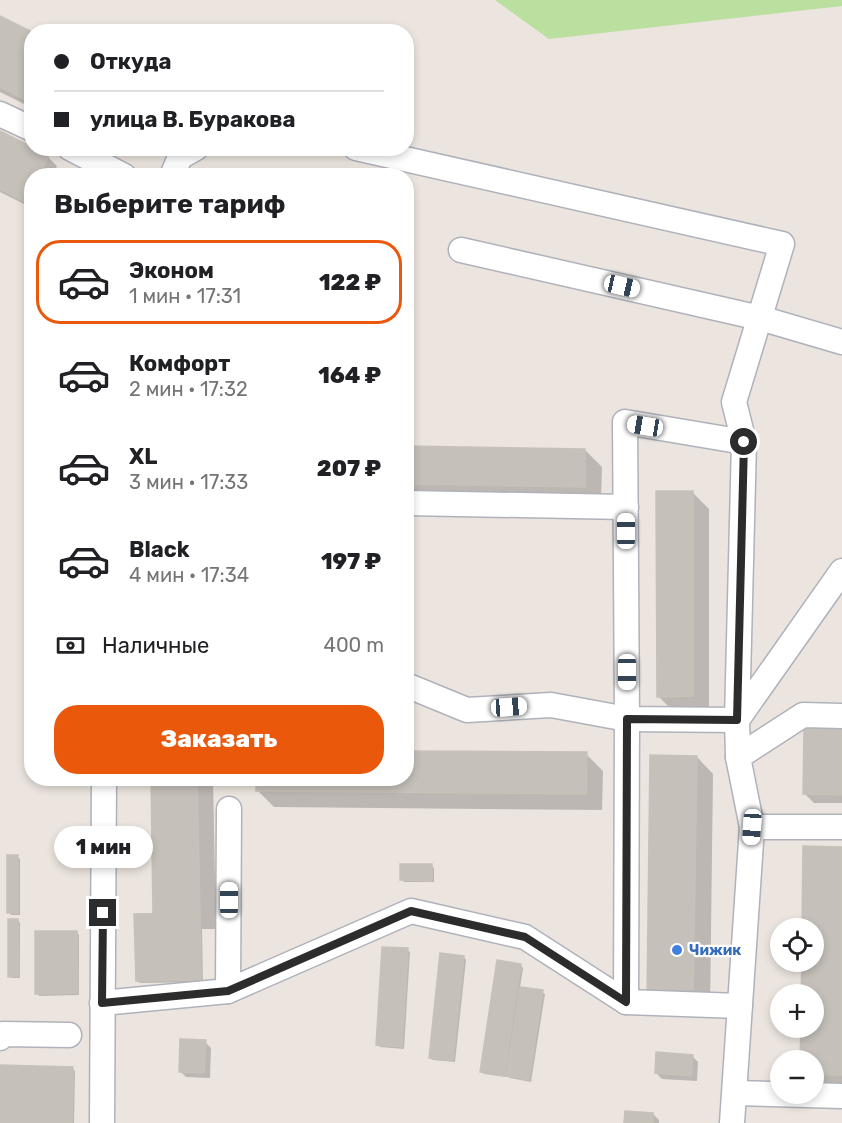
<!DOCTYPE html>
<html lang="ru">
<head>
<meta charset="utf-8">
<style>
  body { margin:0; font-family:Rubik,sans-serif; background:#f2f2f2; color:#202124; height:100vh; display:flex; flex-direction:column; font-size:22px; white-space:nowrap }
  * { box-sizing:border-box; margin:0 }
  p { font-size:20px; color:#757577 }
  .icon { flex:none; width:33px; height:33px; fill:none; stroke:currentColor; stroke-width:2; stroke-linecap:round; stroke-linejoin:round }
  .map { position:relative; flex:1; overflow:hidden }
  .drawer { position:absolute; left:24px; top:168px; width:390px; height:618px; display:flex; flex-direction:column; background:#fff; border-radius:24px; box-shadow:0 3px 9px #0003 }
  .drawer>* { flex:none }
  .banner { position:absolute; left:24px; top:24px; width:390px; height:132px; border-radius:24px; box-shadow:0 3px 9px #0003; display:grid; align-content:center; height:132px; padding:0 30px; background:#fff }
  .controls { position:absolute; left:770px; top:918px; display:grid; gap:12px }
  .controls a { display:grid; place-items:center; width:54px; height:54px; border-radius:50%; background:#fff; box-shadow:0 3px 9px #0003; font-size:30px }
  .end { position:absolute; width:27px; height:27px; margin:-14px; border:8px solid #2c2c2c; background:#fff; box-shadow:0 0 0 3px #fff }
  .from { border-radius:50% }
  .bubble { position:absolute; height:42px; border-radius:21px; background:#fff; box-shadow:0 3px 9px #0003; font-size:20px; font-weight:800; line-height:42px; text-align:center }
  .car { position:absolute; width:18px; height:36px; margin:-18px -9px; border-radius:8px; box-shadow:0 0 4px 2px #0007; background:linear-gradient(#fff 24%,#345 0 40%,#fff 0 76%,#345 0 86%,#fff 0) }
  .banner b { display:flex; align-items:center; gap:21px; height:57px; font-size:22px }
  .banner b+b { border-top:2px solid #e0e0e0 }
  .banner i { width:15px; height:15px; background:#202124 }
  ul { padding:0; list-style:none }
  li { display:flex; align-items:center; gap:18px; height:84px; margin:0 12px 9px; padding:0 18px; border:3px solid transparent; border-radius:24px }
  li div { flex:1 }
  li b { display:block; font-size:22px }
  li em { font-style:normal; font-weight:800 }
  li.current { border-color:#ea580c }
  li>.icon { width:54px; height:54px; stroke-width:1.5 }
  h2 { padding:0 30px; font-size:27px; line-height:72px }
  .pay { display:flex; align-items:center; gap:15px; height:66px; padding:0 30px; font-size:22px }
  .pay p { margin-inline-start:auto }
  .primary-button { display:flex; gap:12px; margin-top:auto; padding:12px 30px }
  .primary-button a { flex:1; height:69px; border-radius:24px; background:#ea580c; color:#fff; font-size:24px; font-weight:800; line-height:69px; text-align:center }
  .map>svg:first-child { display:block }
</style>
</head>
<body>
<div class="map">
<svg width="842" height="1123" viewBox="0 0 842 1123">
  <rect width="100%" height="100%" fill="#ece5df"/>
  <polygon fill="#bbdf9f" points="495,0 842,0 842,6 549,39"/>
  <g fill="#0003">
    <polygon points="0,17 32,33 32,108 0,92"/>
    <polygon points="0,132 48,157 57,166 52,176 32,176 32,208 0,192"/>
    <polygon points="406,447 585,450 602,467 601,503 406,500"/>
    <polygon points="692,492 709,509 709,712 675,713 658,696"/>
    <polygon points="842,731 842,803 814,803 805,794"/>
    <polygon points="586,754 603,771 602,810 274,807 257,790 406,778"/>
    <polygon points="697,757 713,774 710,1012 665,1011"/>
    <polygon points="152,778 213,778 216,929 202,929 203,982 140,983 137,981 154,915"/>
    <polygon points="805,848 842,848 842,1091 813,1086 813,1060 802,1060 802,1028 813,1028 813,994 803,994 803,962 813,962 813,928 804,928"/>
    <polygon points="17,857 20,859 20,915 11,915 9,912"/>
    <polygon points="432,866 434,868 434,882 404,882 402,879"/>
    <polygon points="18,920 20,923 20,978 12,978 9,976"/>
    <polygon points="77,932 79,935 79,995 39,996 37,993"/>
    <polygon points="407,950 410,952 404,1049 380,1047 378,1045"/>
    <polygon points="464,957 466,960 455,1062 433,1060 430,1058"/>
    <polygon points="521,966 523,968 520,988 542,992 545,994 531,1082 510,1078 507,1076 507,1077 484,1074 481,1071"/>
    <polygon points="205,1042 211,1048 210,1078 186,1077 180,1071"/>
    <polygon points="692,1056 698,1062 697,1081 662,1079 656,1073"/>
    <polygon points="0,1067 72,1068 75,1071 74,1123 0,1123"/>
    <polygon points="653,1114 659,1120 659,1123 625,1123"/>
  </g>
  <g fill="#c5c0ba" stroke="#c8c1b8" stroke-width="1.5">
    <polygon points="0,16 32,32 32,103 0,87"/>
    <polygon points="0,131 32,147 32,148 35,148 49,155 39,176 32,176 32,190 25,202 0,189"/>
    <polygon points="406,446 585,449 585,487 406,484"/>
    <polygon points="656,491 693,491 693,696 657,697"/>
    <polygon points="804,729 842,729 842,795 803,794"/>
    <polygon points="406,751 587,752 586,794 256,791 256,778 406,778"/>
    <polygon points="650,755 697,756 693,996 647,995"/>
    <polygon points="151,778 197,778 200,913 153,914"/>
    <polygon points="803,846 842,847 842,1075 813,1075 813,1060 800,1060 801,1028 813,1028 813,994 801,994 802,962 813,962 813,928 802,928"/>
    <rect x="7" y="855" width="11" height="58"/>
    <polygon points="400,864 432,864 432,881 400,880"/>
    <polygon points="200,913 201,980 136,981 134,914"/>
    <polygon points="8,919 18,919 19,976 8,977"/>
    <polygon points="35,931 77,931 78,993 35,994"/>
    <polygon points="382,947 408,948 402,1047 376,1045"/>
    <polygon points="440,953 464,956 453,1061 429,1058"/>
    <polygon points="497,960 521,964 504,1076 480,1072"/>
    <polygon points="520,987 543,990 529,1080 506,1076"/>
    <polygon points="180,1039 206,1040 204,1073 179,1072"/>
    <polygon points="656,1052 693,1055 691,1076 655,1073"/>
    <polygon points="0,1065 73,1067 72,1123 0,1123"/>
    <polygon points="625,1111 653,1113 653,1123 624,1123"/>
  </g>
  <g fill="none" stroke-linecap="round" stroke-linejoin="round">
    <defs>
      <g id="minor">
        <polyline points="0,114 32,129"/>
        <polyline points="70,148 124,176"/>
        <polyline points="356,148 782,244 734,402 744,442"/>
        <polyline points="172,176 180,157 196,148"/>
        <polyline points="461,250 760,318 842,342"/>
        <polygon points="625,422 744,442 737,720 627,719"/>
        <polyline points="406,503 626,507"/>
        <polyline points="406,685 467,710 551,705 627,719 626,1002"/>
        <polyline points="738,757 803,715 842,716"/>
        <polyline points="752,827 842,827"/>
        <polyline points="228,991 411,911 525,937 626,1002 740,1006"/>
        <polyline points="102,1003 228,991 229,809"/>
        <polyline points="0,1038 3,1034 69,1035"/>
        <polyline points="735,1093 842,1096"/>
        <polyline points="102,1123 104,778"/>
        <polyline points="732,1123 752,827 738,757 737,720 842,571"/>
      </g>
    </defs>
    <use href="#minor" stroke="#afb2bb" stroke-width="27"/>
    <use href="#minor" stroke="#fff" stroke-width="24"/>
  </g>
  <g fill="none" stroke-linecap="round" stroke-linejoin="round">
    <polyline stroke="#2c2c2c" stroke-width="8" points="103,913 102,1003 228,991 411,911 525,937 626,1002 627,719 737,720 744,442"/>
  </g>
  <circle fill="#3f7fe0" stroke="#fff" stroke-width="2" cx="677" cy="950" r="6"/>
  <g text-anchor="middle" stroke-width="4.5" stroke-linejoin="round" paint-order="stroke">
    <g font-size="15" font-weight="bold" fill="#366cbe" stroke="#fff" text-anchor="start">
      <text x="689" y="955">Чижик</text>
    </g>
  </g>
</svg>
<div class="controls">
<a><svg class="icon" aria-label="locate" viewBox="0 0 24 24"><circle cx="12" cy="12" r="6"/><path d="M12 2v4M12 18v4M2 12h4M18 12h4"/></svg></a>
<a>+</a>
<a>−</a>
</div>
<i class="end from" style="left:744px;top:442px"></i>
<i class="end" style="left:103px;top:913px"></i>
<div class="bubble" style="left:54px;top:826px;width:99px">1 мин</div>
<i class="car" style="left:622px;top:286px;rotate:103deg"></i>
<i class="car" style="left:645px;top:426px;rotate:279deg"></i>
<i class="car" style="left:626px;top:531px;rotate:0deg"></i>
<i class="car" style="left:627px;top:672px;rotate:180deg"></i>
<i class="car" style="left:509px;top:707px;rotate:86deg"></i>
<i class="car" style="left:752px;top:827px;rotate:184deg"></i>
<i class="car" style="left:229px;top:900px;rotate:0deg"></i>
<div class="banner">
<b><i class="from"></i>Откуда</b>
<b><i></i>улица В. Буракова</b>
</div>
<section class="drawer">
<h2>Выберите тариф</h2>
<ul>
<li class="current"><svg class="icon" aria-label="car" viewBox="0 0 24 24"><path d="M5 17H2v-5l4-1 3-4h7l3 4 3 1v5h-3M9 17h6M6 11h13"/><circle cx="7" cy="17" r="2"/><circle cx="17" cy="17" r="2"/></svg><div><b>Эконом</b><p>1 мин · 17:31</p></div><em>122 ₽</em></li>
<li><svg class="icon" aria-label="car" viewBox="0 0 24 24"><path d="M5 17H2v-5l4-1 3-4h7l3 4 3 1v5h-3M9 17h6M6 11h13"/><circle cx="7" cy="17" r="2"/><circle cx="17" cy="17" r="2"/></svg><div><b>Комфорт</b><p>2 мин · 17:32</p></div><em>164 ₽</em></li>
<li><svg class="icon" aria-label="car" viewBox="0 0 24 24"><path d="M5 17H2v-5l4-1 3-4h7l3 4 3 1v5h-3M9 17h6M6 11h13"/><circle cx="7" cy="17" r="2"/><circle cx="17" cy="17" r="2"/></svg><div><b>XL</b><p>3 мин · 17:33</p></div><em>207 ₽</em></li>
<li><svg class="icon" aria-label="car" viewBox="0 0 24 24"><path d="M5 17H2v-5l4-1 3-4h7l3 4 3 1v5h-3M9 17h6M6 11h13"/><circle cx="7" cy="17" r="2"/><circle cx="17" cy="17" r="2"/></svg><div><b>Black</b><p>4 мин · 17:34</p></div><em>197 ₽</em></li>
</ul>
<div class="pay"><svg class="icon" aria-label="cash" viewBox="0 0 24 24"><path d="M3 7h18v10H3z"/><circle cx="12" cy="12" r="2"/></svg>Наличные<p>400 m</p></div>
<div class="primary-button"><a>Заказать</a></div>
</section>
</div>
</body>
</html>
